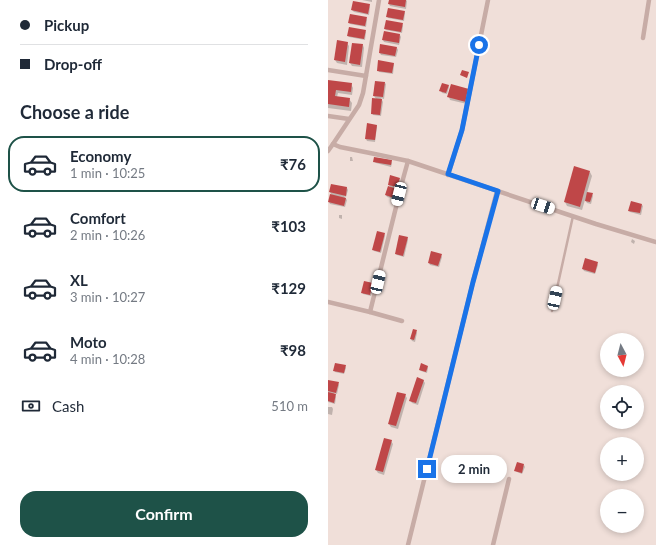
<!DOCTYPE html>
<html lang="en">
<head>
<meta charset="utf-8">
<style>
  body { margin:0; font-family:Lato,sans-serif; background:#f2f2f3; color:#1f2937; height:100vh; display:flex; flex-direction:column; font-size:15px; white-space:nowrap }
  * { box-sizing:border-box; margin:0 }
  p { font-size:13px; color:#747a83 }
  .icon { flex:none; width:22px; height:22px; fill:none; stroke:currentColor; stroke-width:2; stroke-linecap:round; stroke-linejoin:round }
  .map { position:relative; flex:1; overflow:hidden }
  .details { display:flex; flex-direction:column; background:#fff; width:328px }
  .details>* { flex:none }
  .banner { display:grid; align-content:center; height:88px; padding:0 20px; background:#fff }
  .needle { width:26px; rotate:173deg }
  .buttons { position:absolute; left:272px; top:333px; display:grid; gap:8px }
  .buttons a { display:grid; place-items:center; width:44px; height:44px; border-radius:50%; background:#fff; box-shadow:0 2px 6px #0003; font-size:20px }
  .end { position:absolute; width:18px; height:18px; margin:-9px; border:5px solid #1a73e8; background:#fff; box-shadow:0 0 0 2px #fff }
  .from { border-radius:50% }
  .bubble { position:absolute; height:28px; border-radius:14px; background:#fff; box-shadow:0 2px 6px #0003; font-size:13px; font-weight:700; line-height:28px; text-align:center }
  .car { position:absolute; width:12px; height:24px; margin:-12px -6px; border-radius:5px; box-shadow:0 0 3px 1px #0007; background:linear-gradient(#fff 24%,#345 0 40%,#fff 0 76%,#345 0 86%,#fff 0) }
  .banner b { display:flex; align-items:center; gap:14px; height:38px; font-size:15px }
  .banner b+b { border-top:1px solid #e0e1e3 }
  .banner i { width:10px; height:10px; background:#1f2937 }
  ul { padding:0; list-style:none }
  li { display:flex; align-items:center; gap:12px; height:56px; margin:0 8px 6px; padding:0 12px; border:2px solid transparent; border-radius:16px }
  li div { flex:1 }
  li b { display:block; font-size:15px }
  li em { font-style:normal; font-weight:700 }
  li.active { border-color:#1e5248 }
  li>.icon { width:36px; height:36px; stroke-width:1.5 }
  h2 { padding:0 20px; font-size:18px; line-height:48px }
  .pay { display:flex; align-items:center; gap:10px; height:44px; padding:0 20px; font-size:15px }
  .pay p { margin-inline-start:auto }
  .action { display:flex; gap:8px; margin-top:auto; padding:8px 20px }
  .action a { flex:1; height:46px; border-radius:16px; background:#1e5248; color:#fff; font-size:16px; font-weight:700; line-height:46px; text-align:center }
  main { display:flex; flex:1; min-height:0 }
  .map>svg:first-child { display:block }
</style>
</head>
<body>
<main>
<section class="details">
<div class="banner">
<b><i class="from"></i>Pickup</b>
<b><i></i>Drop-off</b>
</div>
<h2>Choose a ride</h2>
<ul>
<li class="active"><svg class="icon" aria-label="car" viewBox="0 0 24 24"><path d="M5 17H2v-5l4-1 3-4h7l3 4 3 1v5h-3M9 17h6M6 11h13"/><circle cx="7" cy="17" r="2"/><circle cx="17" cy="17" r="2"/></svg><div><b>Economy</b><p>1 min · 10:25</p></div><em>₹76</em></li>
<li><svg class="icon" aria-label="car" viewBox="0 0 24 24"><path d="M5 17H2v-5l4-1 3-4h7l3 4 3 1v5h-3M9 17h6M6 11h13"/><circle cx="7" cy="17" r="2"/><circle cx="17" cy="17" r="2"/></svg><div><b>Comfort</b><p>2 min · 10:26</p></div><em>₹103</em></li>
<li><svg class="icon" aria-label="car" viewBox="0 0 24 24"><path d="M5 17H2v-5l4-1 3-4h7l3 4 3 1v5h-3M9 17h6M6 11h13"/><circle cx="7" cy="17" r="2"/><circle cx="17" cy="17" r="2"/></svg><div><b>XL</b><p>3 min · 10:27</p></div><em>₹129</em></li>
<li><svg class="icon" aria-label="car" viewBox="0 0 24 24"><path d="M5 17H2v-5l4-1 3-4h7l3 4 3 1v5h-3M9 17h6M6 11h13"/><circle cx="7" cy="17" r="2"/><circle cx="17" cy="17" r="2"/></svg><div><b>Moto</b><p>4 min · 10:28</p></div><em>₹98</em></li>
</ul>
<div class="pay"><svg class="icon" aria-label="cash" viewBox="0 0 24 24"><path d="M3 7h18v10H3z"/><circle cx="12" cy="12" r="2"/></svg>Cash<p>510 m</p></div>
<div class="action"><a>Confirm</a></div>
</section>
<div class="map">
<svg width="328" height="545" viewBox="0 0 328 545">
  <rect width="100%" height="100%" fill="#f0dfd9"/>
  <g fill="#0003">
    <polygon points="34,0 44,0 44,2"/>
    <polygon points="62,0 78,0 79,1 78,9 62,6 61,4"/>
    <polygon points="41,5 42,7 41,15 26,12 24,10"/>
    <polygon points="76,11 77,13 76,21 60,18 59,16"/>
    <polygon points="38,18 39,20 38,27 22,24 21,23"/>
    <polygon points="74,24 75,26 74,33 58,30 57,29"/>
    <polygon points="37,31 38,32 37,40 21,37 20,36"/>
    <polygon points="72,35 73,37 71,45 56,42 55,40"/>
    <polygon points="10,42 19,43 21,46 19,65 9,63 7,60"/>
    <polygon points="35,45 36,48 34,67 24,66 22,63"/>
    <polygon points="69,48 70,50 68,57 53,55 52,53"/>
    <polygon points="65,63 66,65 65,74 51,72 50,70"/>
    <polygon points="0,81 23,84 25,88 24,95 10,93 9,97 21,99 24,103 23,111 0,108"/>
    <polygon points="57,83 58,84 56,99 53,98 55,102 53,116 45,115 44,113 48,99 46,96"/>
    <polygon points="120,85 121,87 119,94 114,93 113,91"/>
    <polygon points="140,90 139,104 122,100 121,97"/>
    <polygon points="48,125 49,127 47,142 39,141 38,139"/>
    <polygon points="22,157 24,157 25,161 22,161"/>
    <polygon points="63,161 64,163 63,167 48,163 47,162"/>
    <polygon points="262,172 264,176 259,193 264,194 265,196 263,204 259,203 257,200 254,210 239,206 237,202"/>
    <polygon points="71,179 72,181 70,189 67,188 69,191 67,199 59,197 58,195 63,188 61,185"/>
    <polygon points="19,188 20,190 18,197 16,196 19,200 17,207 2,204 1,202 4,196 2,192"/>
    <polygon points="314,205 315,206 313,215 302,212 301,211"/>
    <polygon points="11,215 14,215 14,219 11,218"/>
    <polygon points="56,234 57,236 53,253 46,251 45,249"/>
    <polygon points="79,238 80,240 76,257 69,255 68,254"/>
    <polygon points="304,239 307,241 306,244 303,242"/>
    <polygon points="113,255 114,257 111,267 102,265 101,263"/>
    <polygon points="257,260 269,263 270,265 267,274 256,271 255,269"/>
    <polygon points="45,284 46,286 43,296 35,294 34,292"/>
    <polygon points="88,331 89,333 87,342 84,341 83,339"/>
    <polygon points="17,366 18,368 16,374 7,372 6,370"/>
    <polygon points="99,366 100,368 99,373 93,371 92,370"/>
    <polygon points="95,380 97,383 90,405 84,403 82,400"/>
    <polygon points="0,381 10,383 11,385 9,394 6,393 8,397 7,404 0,402"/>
    <polygon points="77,395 79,398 70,429 63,427 61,424"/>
    <polygon points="0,407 4,407 5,409 4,415 0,414"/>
    <polygon points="63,441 65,444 56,475 50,473 48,470"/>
    <polygon points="196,465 197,467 194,474 189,472 188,471"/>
  </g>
  <g fill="#bf4748">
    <polygon points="61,0 78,0 77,7 60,4"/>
    <polygon points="25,1 42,4 40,14 23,10"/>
    <polygon points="60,8 77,11 75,20 58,17"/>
    <polygon points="22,14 39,17 37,26 20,23"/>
    <polygon points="58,20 75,23 73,32 56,29"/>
    <polygon points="21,27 38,30 36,39 19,36"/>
    <polygon points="56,31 72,34 71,43 54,40"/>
    <polygon points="9,40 20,42 17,62 6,60"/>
    <polygon points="24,43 35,44 32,65 21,63"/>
    <polygon points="52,44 69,47 67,56 51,53"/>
    <polygon points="50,60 66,63 64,73 49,71"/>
    <polygon points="134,70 141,72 139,78 132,75"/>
    <polygon points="0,80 24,83 23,92 8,90 7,96 22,98 21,107 0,104"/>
    <polygon points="47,81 57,82 55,97 45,96"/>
    <polygon points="114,83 121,85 118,93 111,91"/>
    <polygon points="123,84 141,89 138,102 119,97"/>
    <polygon points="44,98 54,99 52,115 43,114"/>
    <polygon points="39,123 49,125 47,140 37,139"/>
    <polygon points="46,157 64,160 63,165 45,162"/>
    <polygon points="246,166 262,171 252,207 236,202"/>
    <polygon points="62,175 72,178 69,187 60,185"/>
    <polygon points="3,184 19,187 18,196 1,192"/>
    <polygon points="60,186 69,189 66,198 57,195"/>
    <polygon points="259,192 265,193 262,202 257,201"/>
    <polygon points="2,194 18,198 16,206 0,202"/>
    <polygon points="303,201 314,204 312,213 300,211"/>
    <polygon points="49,231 57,233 52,252 44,250"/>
    <polygon points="71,235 80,237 75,256 67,254"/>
    <polygon points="103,251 114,254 110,266 100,263"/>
    <polygon points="257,258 270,262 267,273 254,269"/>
    <polygon points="36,281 45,283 42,295 33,293"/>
    <polygon points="85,329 89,330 86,340 82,339"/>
    <polygon points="7,363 18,365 16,373 5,371"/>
    <polygon points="93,363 100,366 98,372 91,370"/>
    <polygon points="89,377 96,380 88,403 81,401"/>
    <polygon points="0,380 11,382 8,393 0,391"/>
    <polygon points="0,392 8,394 6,403 0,401"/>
    <polygon points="69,392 78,394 68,426 60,424"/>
    <polygon points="56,438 64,440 55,472 47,470"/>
    <polygon points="189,462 196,464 194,473 186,471"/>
  </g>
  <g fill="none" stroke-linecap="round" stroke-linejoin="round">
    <polyline stroke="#c7aca6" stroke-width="2.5" points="224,311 245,216"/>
    <g stroke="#c7aca6" stroke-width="4.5">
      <polyline points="315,38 321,0"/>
      <polyline points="0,70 38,76"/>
      <polyline points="0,116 21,119"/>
      <polyline points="5,144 31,105 35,93 51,0"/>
      <polyline points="0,151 5,144 12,147 42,153 80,161 268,224 328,242"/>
      <polyline points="120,175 134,130 160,0"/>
      <polyline points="0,302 42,312 74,321"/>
      <polyline points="42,312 75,179 80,161"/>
      <polyline points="80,545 145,282 169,191"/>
      <polyline points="165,545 181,479"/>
    </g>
  </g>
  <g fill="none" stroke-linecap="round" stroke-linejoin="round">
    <polyline stroke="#1a73e8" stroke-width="5" points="99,469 145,282 170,191 120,174 134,130 151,45"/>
  </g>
</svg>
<div class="buttons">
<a><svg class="needle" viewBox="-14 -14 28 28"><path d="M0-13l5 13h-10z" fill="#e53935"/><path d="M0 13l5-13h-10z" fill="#747a83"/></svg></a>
<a><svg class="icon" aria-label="locate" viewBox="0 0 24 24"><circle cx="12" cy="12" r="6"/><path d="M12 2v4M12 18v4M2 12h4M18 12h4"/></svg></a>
<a>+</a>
<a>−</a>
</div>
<i class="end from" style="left:151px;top:45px"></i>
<i class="end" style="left:99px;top:469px"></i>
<div class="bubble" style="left:113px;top:455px;width:66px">2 min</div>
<i class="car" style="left:71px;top:194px;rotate:194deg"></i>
<i class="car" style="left:215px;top:206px;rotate:108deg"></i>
<i class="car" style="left:50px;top:282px;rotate:13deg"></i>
<i class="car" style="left:227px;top:298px;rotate:12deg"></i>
</div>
</main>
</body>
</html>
